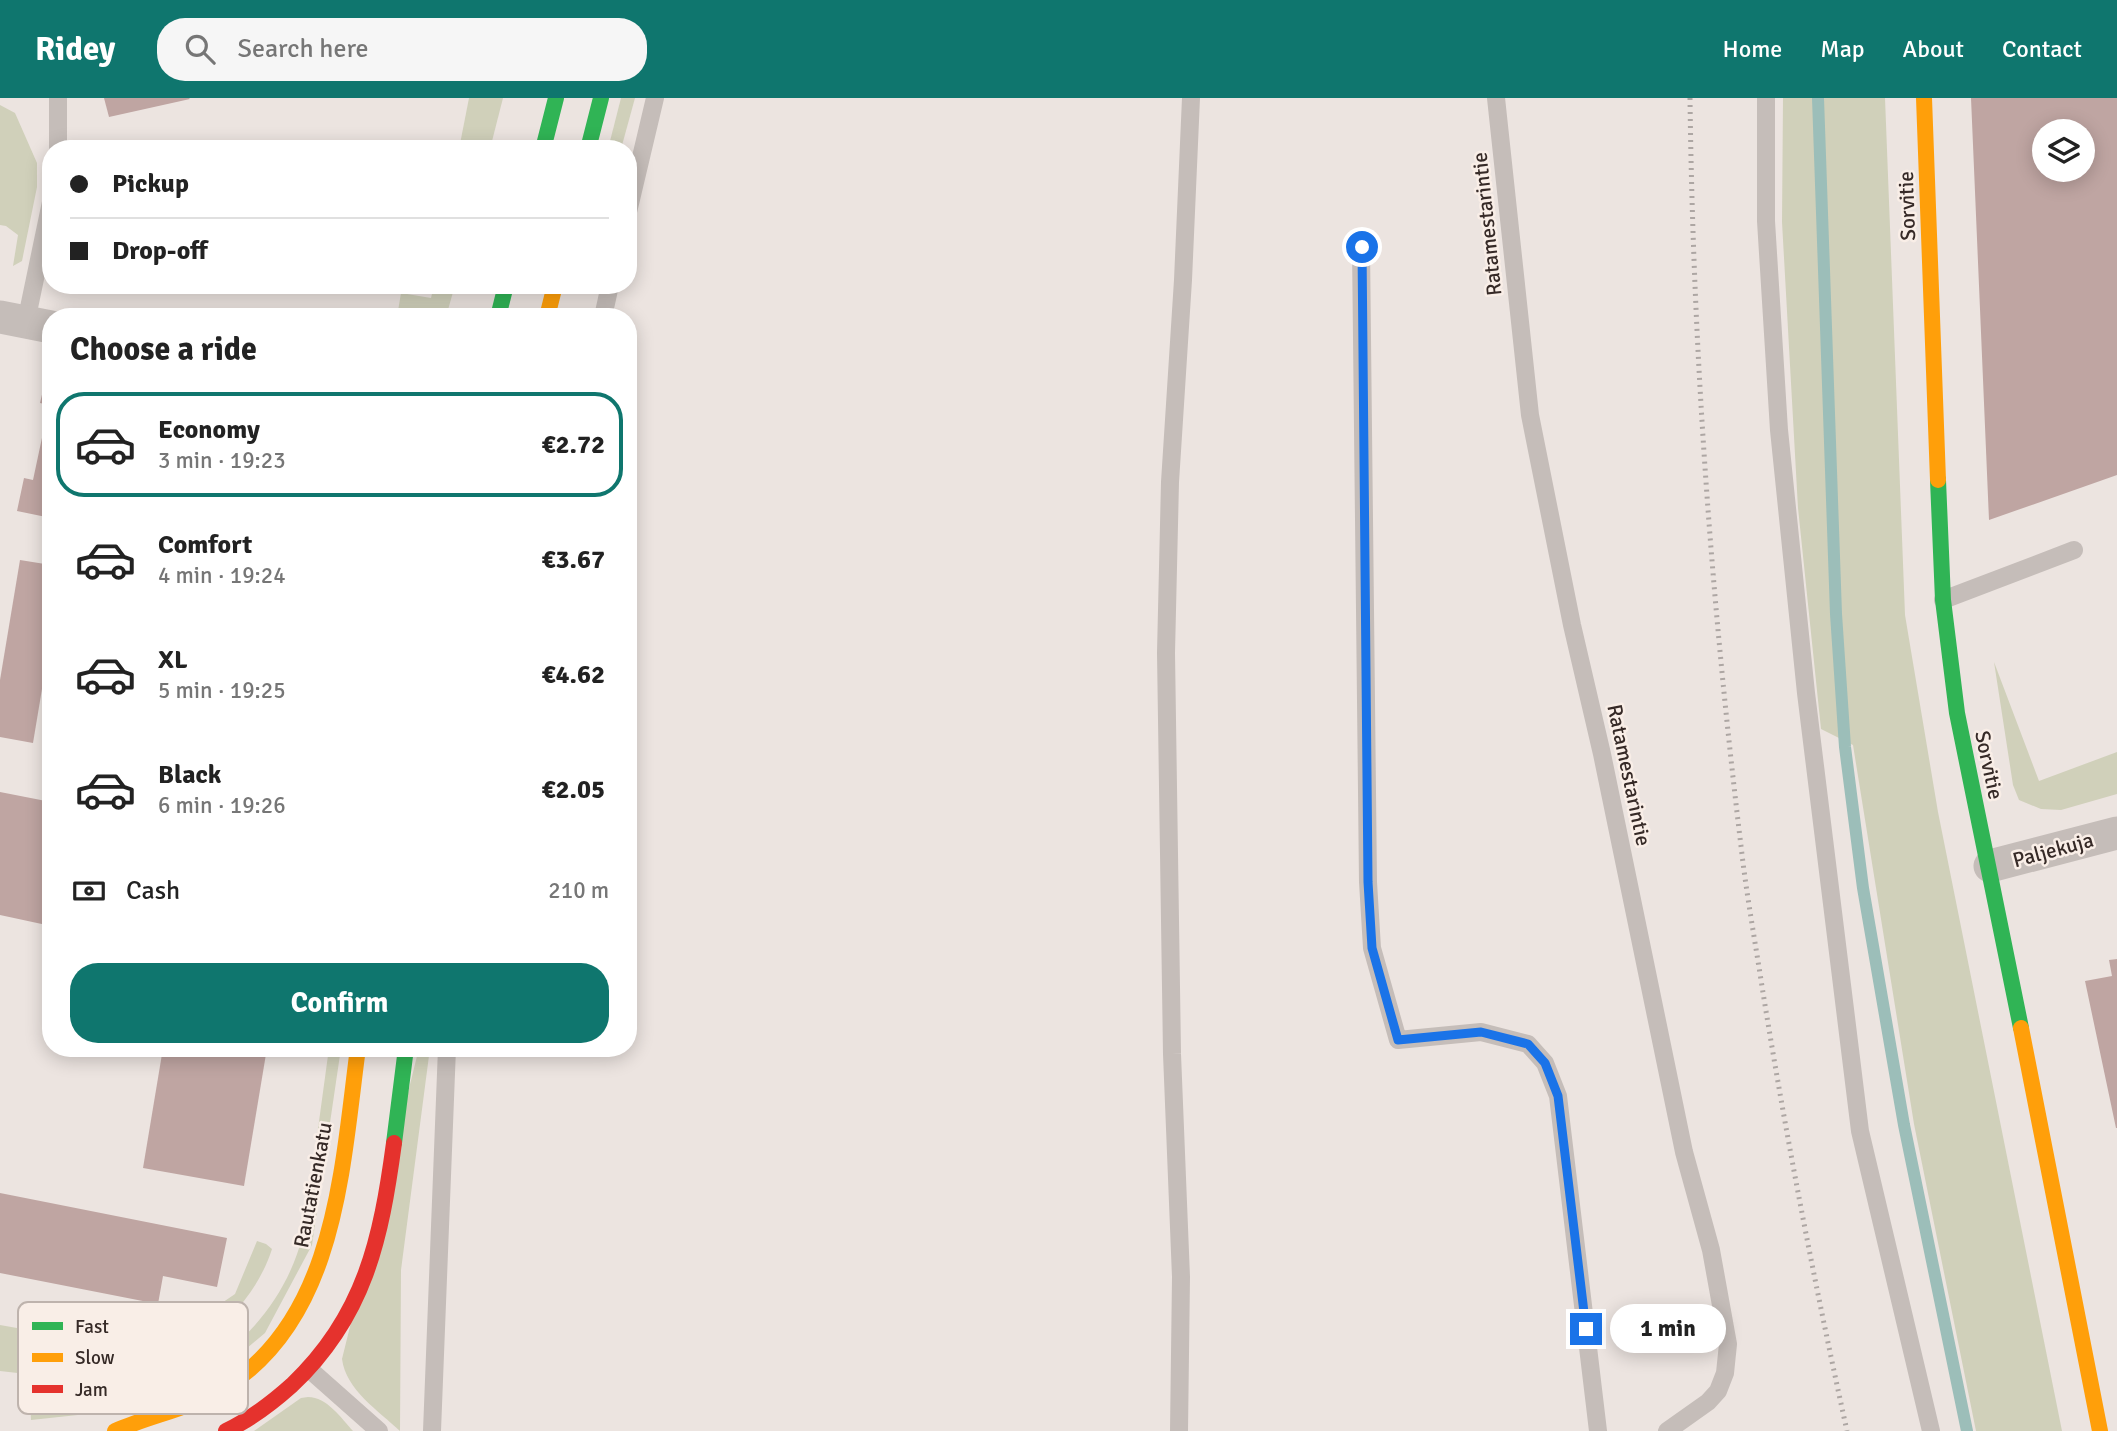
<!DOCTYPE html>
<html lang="en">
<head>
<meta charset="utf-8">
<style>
  body { margin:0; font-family:Signika,sans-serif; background:#f6f6f6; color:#222; height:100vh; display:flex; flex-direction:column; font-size:26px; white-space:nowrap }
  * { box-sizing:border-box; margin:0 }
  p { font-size:23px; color:#767676 }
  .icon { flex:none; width:38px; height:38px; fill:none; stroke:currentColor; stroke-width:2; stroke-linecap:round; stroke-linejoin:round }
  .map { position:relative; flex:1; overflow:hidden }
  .sheet { position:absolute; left:42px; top:210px; width:595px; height:749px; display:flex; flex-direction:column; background:#fff; border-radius:28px; box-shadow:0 4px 18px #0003 }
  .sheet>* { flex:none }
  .banner { position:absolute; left:42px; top:42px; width:595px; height:154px; border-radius:28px; box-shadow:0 4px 18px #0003; display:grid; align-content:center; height:154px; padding:0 28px; background:#fff }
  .buttons { position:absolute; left:2032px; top:21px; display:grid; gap:14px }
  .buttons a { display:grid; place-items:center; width:63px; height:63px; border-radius:50%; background:#fff; box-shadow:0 4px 18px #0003; font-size:35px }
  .end { position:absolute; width:32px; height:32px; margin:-16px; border:9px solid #1a73e8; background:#fff; box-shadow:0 0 0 4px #fff }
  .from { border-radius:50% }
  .bubble { position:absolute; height:49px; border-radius:24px; background:#fff; box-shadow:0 4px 18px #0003; font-size:23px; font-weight:700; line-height:49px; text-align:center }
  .banner b { display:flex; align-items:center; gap:24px; height:66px; font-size:26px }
  .banner b+b { border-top:2px solid #e0e0e0 }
  .banner i { width:18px; height:18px; background:#222 }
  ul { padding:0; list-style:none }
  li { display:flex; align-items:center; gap:21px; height:105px; margin:0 14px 10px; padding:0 14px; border:4px solid transparent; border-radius:28px }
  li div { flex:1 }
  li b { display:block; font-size:26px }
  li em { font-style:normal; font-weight:700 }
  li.active { border-color:#0f766e }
  li>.icon { width:63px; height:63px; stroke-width:1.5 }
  h2 { padding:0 28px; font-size:32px; line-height:84px }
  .pay { display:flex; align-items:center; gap:18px; height:77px; padding:0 28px; font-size:26px }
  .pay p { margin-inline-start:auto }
  .button { display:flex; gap:14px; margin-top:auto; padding:14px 28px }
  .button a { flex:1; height:80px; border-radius:28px; background:#0f766e; color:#fff; font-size:28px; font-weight:700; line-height:80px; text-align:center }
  header { display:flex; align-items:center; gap:42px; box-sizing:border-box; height:98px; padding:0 35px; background:#0f766e; color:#fff }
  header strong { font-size:33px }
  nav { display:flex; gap:38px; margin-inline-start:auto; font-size:24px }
  .search { width:490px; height:63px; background:#f6f6f6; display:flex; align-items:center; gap:18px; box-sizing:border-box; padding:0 24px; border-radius:28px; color:#767676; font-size:26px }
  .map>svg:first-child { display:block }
</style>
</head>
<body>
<header>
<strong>Ridey</strong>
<div class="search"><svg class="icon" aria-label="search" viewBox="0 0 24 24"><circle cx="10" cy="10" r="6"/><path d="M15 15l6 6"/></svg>Search here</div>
<nav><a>Home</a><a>Map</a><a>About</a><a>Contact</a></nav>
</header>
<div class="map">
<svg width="2117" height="1333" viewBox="0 0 2117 1333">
  <rect width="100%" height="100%" fill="#ece4e0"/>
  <g fill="#d0d0ba">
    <polygon points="469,0 503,0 490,51 459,51"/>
    <polygon points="621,0 635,0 621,51 608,51"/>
    <polygon points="1783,0 1885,0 1905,517 1938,714 2062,1333 1976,1333 1914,1026 1853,647 1821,631 1798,410 1782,124"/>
    <polygon points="0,7 15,15 37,65 37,89 22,163 13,168 18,137 6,128 0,127"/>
    <polygon points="434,187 455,187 446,219 397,219 401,195 431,200"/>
    <polygon points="1994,564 2039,683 2117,654 2117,696 2061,712 2041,711 2019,702 2013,687"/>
    <path d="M329,950H341L312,1147L265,1235L208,1283L115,1313L31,1322L30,1302C71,1303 113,1305 152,1294C164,1291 176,1285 187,1279C242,1252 286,1201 302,1140C307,1122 308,1101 311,1082C317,1038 323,994 329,950Z"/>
    <path d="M419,950H430L401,1172L400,1333C379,1313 346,1292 342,1261Z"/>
    <path d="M257,1143L266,1146L272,1151C251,1216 189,1263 123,1274C83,1281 40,1278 0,1273V1227L96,1244L164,1236L191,1226L235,1196Z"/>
    <path d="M308,1299C327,1299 341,1320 353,1333H254L301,1300Z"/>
  </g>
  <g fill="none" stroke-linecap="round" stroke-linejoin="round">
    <polyline stroke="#9cbeb9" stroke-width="12" points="1818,0 1836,516 1845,649 1863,790 1904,1027 1967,1333"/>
  </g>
  <g fill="#bfa5a2" fill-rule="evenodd">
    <polygon points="104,0 189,0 190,1 109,19"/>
    <path d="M1971,0H2117V377L1989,422ZM2044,33H2082V72H2044Z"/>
    <polygon points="44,288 51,289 51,420 17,413 24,380 33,382 49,307 40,305"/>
    <polygon points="20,462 51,467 51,537 33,645 0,639 0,582"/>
    <polygon points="0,694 51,704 51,828 0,817"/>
    <polygon points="2117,861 2117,1030 2116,1030 2085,883 2112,878 2109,862"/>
    <polygon points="163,950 267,950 244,1088 143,1070"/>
    <polygon points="0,1095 227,1140 217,1189 163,1178 158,1206 0,1175"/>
  </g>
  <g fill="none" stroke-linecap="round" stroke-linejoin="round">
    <g stroke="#c5bdb9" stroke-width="18">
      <polyline points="1496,0 1530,317 1572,527 1602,656 1684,1054 1711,1152 1728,1246 1725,1275 1718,1293 1708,1304 1667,1333"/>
      <polyline points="1766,0 1766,123 1779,332 1806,595 1860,1033 1931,1333"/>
      <polyline points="58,51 58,0"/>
      <polyline points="628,114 655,0"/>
      <polyline points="1361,149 1368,784 1372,850 1398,942 1481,934 1528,946 1545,965 1558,998 1598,1333"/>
      <polyline points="603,219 610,187"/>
      <polyline points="26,224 51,104"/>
      <polyline points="1943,502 2074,452"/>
      <polyline points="309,1271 379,1333"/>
      <polyline points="432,1333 447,950"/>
      <polyline points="1179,1333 1181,1179 1172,956 1166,555 1170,384 1183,182 1191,0"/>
    </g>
    <g stroke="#c5bdb9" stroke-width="33">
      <polyline points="0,219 51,229"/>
      <polyline points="1990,768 2117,735"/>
    </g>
    <g stroke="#30b455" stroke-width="16">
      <polyline points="543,51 556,0"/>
      <polyline points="588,51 601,0"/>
      <polyline points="498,219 506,187"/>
      <polyline points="1938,382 1943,502 1957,615 2021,930"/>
      <polyline points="394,1045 406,950"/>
    </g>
    <g stroke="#ff9f0a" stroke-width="16">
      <polyline points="1924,0 1938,382"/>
      <polyline points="547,219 555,187"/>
      <polyline points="2021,930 2100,1333"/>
      <path d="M115,1333C151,1317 189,1311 224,1290C337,1221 342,1068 358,950"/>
    </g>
    <path stroke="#e5322d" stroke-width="16" d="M226,1333C251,1321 272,1305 292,1287C365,1218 381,1141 394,1045"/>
    <path stroke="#ada6a3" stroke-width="5" stroke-dasharray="2 5" stroke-linecap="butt" d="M1690,0C1693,250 1711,500 1741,748C1746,793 1754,837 1761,882C1785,1033 1814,1183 1847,1333"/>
  </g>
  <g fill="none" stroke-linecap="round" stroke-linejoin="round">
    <polyline stroke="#1a73e8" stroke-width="9" points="1362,149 1368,784 1372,850 1398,942 1481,934 1528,946 1545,965 1558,998 1586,1231"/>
  </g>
  <g text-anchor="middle" stroke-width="5" stroke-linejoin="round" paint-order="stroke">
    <g font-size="21" fill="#362a27" stroke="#f9eee7">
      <text transform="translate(1907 108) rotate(-92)" y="7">Sorvitie</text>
      <text transform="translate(1487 126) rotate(-96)" y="7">Ratamestarintie</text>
      <text transform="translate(1989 667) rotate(78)" y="7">Sorvitie</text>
      <text transform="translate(1629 677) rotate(78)" y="7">Ratamestarintie</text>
      <text transform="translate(2053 752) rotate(-15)" y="7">Paljekuja</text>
      <text transform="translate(313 1087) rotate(-79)" y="7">Rautatienkatu</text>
    </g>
  </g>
  <rect x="18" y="1204" width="230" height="112" rx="10" fill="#f9eee7" stroke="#beb3ad" stroke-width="2"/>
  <rect x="32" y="1224" width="31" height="8" fill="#30b455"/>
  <rect x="32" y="1255" width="31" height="9" fill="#ff9f0a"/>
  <rect x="32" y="1287" width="31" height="8" fill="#e5322d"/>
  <g font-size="19" fill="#362a27">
    <text x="75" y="1235">Fast</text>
    <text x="75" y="1266">Slow</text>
    <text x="75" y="1298">Jam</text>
  </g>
</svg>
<div class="buttons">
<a><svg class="icon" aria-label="layers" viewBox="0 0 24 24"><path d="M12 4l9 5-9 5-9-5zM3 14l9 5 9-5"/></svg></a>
</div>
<i class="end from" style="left:1362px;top:149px"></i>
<i class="end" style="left:1586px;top:1231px"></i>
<div class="bubble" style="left:1610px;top:1206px;width:116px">1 min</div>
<div class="banner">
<b><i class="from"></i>Pickup</b>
<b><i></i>Drop-off</b>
</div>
<section class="sheet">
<h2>Choose a ride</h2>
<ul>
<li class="active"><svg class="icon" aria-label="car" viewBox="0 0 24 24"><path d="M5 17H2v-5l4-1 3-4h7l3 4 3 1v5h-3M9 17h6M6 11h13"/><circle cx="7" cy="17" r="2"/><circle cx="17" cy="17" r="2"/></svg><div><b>Economy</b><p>3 min · 19:23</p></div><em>€2.72</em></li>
<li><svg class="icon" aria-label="car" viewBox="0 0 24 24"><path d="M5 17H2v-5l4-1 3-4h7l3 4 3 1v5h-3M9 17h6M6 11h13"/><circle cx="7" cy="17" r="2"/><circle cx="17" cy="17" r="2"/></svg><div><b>Comfort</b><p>4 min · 19:24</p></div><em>€3.67</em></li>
<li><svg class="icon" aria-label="car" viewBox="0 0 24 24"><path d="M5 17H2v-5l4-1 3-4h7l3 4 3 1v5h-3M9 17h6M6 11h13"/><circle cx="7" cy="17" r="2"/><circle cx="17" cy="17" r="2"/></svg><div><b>XL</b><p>5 min · 19:25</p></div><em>€4.62</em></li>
<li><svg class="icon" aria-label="car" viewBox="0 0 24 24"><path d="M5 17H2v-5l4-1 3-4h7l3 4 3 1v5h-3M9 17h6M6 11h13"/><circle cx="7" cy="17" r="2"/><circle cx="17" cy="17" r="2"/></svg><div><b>Black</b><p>6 min · 19:26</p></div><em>€2.05</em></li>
</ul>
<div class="pay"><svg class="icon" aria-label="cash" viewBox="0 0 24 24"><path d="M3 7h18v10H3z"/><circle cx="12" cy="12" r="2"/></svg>Cash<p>210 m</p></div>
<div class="button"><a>Confirm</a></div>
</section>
</div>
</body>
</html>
